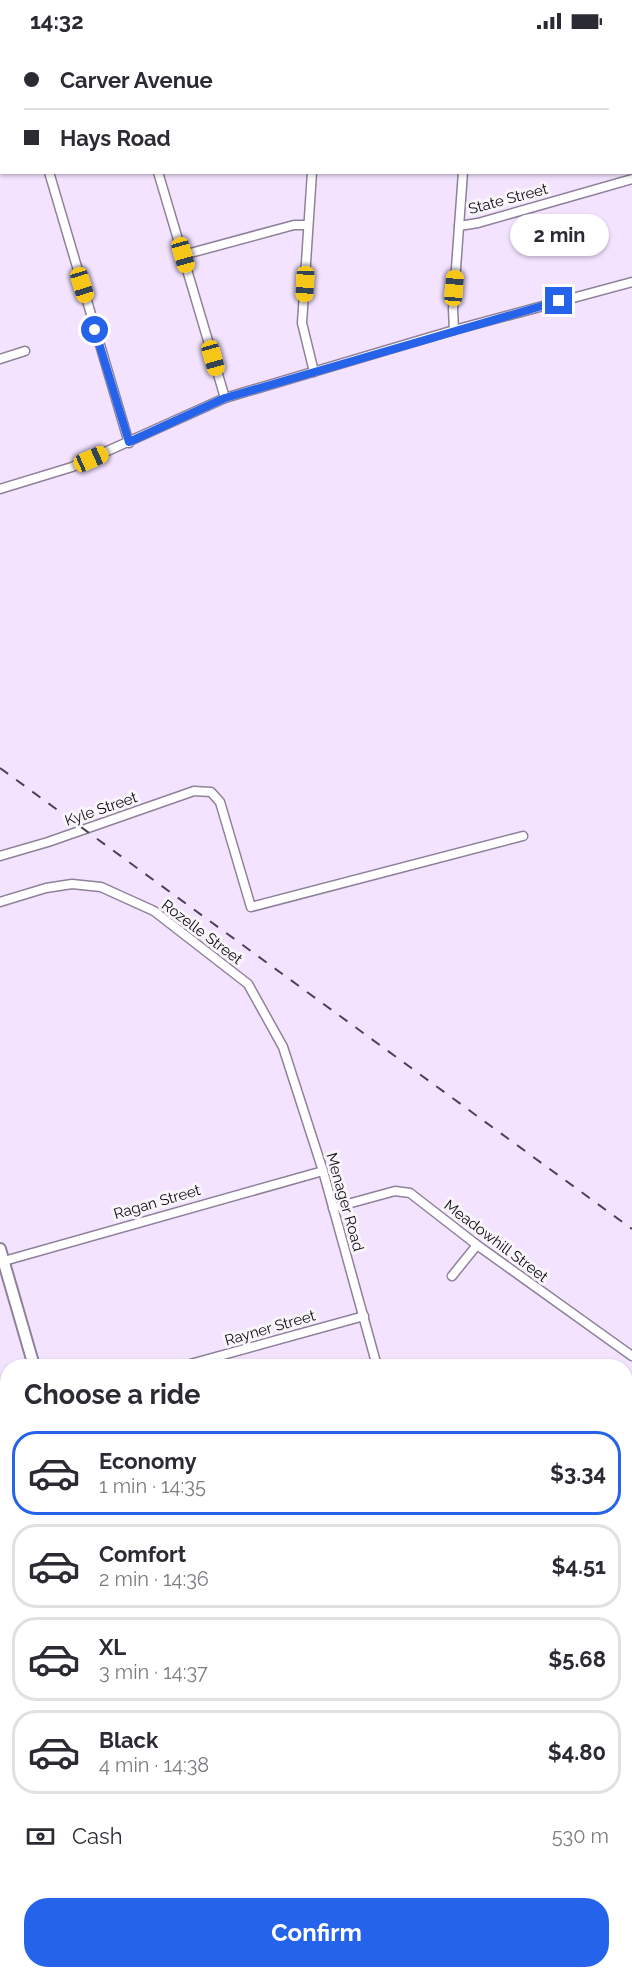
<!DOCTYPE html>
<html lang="en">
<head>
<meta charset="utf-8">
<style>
  body { margin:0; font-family:Raleway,sans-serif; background:#f2f2f3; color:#2b2b33; height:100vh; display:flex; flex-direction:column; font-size:22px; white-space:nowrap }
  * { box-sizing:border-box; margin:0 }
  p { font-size:20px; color:#7c7c81 }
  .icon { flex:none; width:33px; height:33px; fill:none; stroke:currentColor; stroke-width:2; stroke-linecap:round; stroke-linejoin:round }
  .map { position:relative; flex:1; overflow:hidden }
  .sheet { position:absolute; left:0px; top:1317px; width:633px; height:620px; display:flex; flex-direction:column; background:#fff; border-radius:24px 24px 0 0; box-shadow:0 2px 4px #0004 }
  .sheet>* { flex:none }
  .top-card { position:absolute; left:0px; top:0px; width:633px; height:132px; box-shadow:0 2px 4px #0004; display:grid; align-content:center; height:132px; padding:0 24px; background:#fff }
  .end { position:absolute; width:27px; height:27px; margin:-14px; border:8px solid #2563eb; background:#fff; box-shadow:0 0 0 3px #fff }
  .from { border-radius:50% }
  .bubble { position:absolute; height:42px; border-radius:21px; background:#fff; box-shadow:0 2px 4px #0004; font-size:20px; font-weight:700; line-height:42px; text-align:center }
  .car { position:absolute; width:18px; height:36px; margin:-18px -9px; border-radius:8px; box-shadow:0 0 4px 2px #0007; background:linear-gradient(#f5c518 24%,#345 0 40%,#f5c518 0 76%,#345 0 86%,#f5c518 0) }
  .top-card b { display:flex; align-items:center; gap:21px; height:57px; font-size:22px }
  .top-card b+b { border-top:2px solid #e1e1e2 }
  .top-card i { width:15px; height:15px; background:#2b2b33 }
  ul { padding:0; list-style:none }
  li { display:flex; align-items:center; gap:18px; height:84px; margin:0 12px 9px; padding:0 12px; border:3px solid #e1e1e2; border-radius:24px }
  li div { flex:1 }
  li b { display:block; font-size:22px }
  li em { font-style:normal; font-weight:700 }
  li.on { border-color:#2563eb }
  li>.icon { width:54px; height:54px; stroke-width:1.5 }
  h2 { padding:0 24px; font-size:27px; line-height:72px }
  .pay { display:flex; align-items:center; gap:15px; height:66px; padding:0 24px; font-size:22px }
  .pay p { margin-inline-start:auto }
  .primary-button { display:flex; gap:12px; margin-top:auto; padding:12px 24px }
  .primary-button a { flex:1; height:69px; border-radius:24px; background:#2563eb; color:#fff; font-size:24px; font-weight:700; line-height:69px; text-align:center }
  .status { display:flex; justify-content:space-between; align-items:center; height:42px; padding:0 30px; background:#fff; direction:ltr }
  .status svg { height:16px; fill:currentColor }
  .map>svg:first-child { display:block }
</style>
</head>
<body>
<div class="status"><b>14:32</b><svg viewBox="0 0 49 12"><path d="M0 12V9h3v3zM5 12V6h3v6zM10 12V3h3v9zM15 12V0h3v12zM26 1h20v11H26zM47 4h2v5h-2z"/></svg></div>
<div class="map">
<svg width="632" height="1936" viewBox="0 0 632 1936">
  <rect width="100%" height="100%" fill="#f3e3ff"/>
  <polygon fill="#edd9fc" points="179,1929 374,1929 386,1936 181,1936"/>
  <path fill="#b4cf82" d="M427,1929H513C488,1936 453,1936 427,1929Z"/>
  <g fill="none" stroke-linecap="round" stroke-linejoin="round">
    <g stroke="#3da2da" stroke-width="2">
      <polyline points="0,1428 8,1441"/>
      <polyline points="361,1929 380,1936"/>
    </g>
    <defs>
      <g id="street">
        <polyline points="11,0 12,2"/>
        <polyline points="232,2 237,0"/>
        <polyline points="319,2 319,0"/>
        <polyline points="471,2 471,0"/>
        <polyline points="0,114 2,113"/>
        <polyline points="49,130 129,401"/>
        <polyline points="158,130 225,356"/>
        <polyline points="312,130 302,281 314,330"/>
        <polyline points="459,184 478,181 632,137"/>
        <polyline points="183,213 294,183 308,183"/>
        <polyline points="454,288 453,267 463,130"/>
        <polyline points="0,317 25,309"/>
        <polyline points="0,447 72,425 225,356 454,288 632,240"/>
        <polyline points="0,814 48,800 194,749 211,750 220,760 251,865 523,794"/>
        <polyline points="0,860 46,846 72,842 101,845 154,869 248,942 283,1005 323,1129 377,1324"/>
        <polyline points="333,1166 395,1149 410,1151 477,1203 632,1314"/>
        <polyline points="4,1219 323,1129"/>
        <polyline points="452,1234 477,1203"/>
        <polyline points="183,1324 364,1274"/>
        <polyline points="473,1324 492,1324"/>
        <polyline points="626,1381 632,1379"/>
        <polyline points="627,1485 632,1502"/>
        <polyline points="0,1550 8,1548"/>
        <polyline points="0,1681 8,1707"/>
        <polyline points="626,1691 632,1690"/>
        <polyline points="626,1758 632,1779"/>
        <polyline points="0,1808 8,1806"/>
        <polyline points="72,1929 74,1936"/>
        <polyline points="617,1929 620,1936"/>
      </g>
      <g id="secondary">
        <polyline points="0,1207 34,1324"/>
        <polyline points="626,1485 632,1483"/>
        <polyline points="168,1929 170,1936"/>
      </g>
      <g id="primary">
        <polyline points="626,1900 632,1898"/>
        <polyline points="526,1936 543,1929"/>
      </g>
    </defs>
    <use href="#street" stroke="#8f819a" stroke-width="11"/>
    <use href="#secondary" stroke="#8f819a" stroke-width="14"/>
    <use href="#primary" stroke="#fff" stroke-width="15"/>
    <use href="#street" stroke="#fff" stroke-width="8"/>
    <use href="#secondary" stroke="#fff" stroke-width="10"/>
    <use href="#primary" stroke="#e9a798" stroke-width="12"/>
    <polyline stroke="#4b4351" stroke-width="2" stroke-dasharray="10 10" stroke-linecap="butt" points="0,726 632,1187"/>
  </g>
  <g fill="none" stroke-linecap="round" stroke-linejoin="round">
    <polyline stroke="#2563eb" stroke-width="8" points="95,288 129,400 225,356 559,259"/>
  </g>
  <g text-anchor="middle" stroke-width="6" stroke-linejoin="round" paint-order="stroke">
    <g font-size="15" fill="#100b14" stroke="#f9f6fb">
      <text transform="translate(508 157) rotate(-15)" y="5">State Street</text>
      <text transform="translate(101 767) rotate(-19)" y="5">Kyle Street</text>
      <text transform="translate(202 890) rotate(37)" y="5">Rozelle Street</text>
      <text transform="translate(157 1160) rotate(-16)" y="5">Ragan Street</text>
      <text transform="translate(345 1160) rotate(74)" y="5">Menager Road</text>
      <text transform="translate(496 1199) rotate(37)" y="5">Meadowhill Street</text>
      <text transform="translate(270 1286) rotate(-16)" y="5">Rayner Street</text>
    </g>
  </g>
</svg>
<i class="end from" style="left:95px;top:288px"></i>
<i class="end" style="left:559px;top:259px"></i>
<div class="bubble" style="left:510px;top:172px;width:99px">2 min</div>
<i class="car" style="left:183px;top:213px;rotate:164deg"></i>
<i class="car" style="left:305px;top:242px;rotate:183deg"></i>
<i class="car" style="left:82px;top:243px;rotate:163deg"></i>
<i class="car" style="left:454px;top:246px;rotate:5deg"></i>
<i class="car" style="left:213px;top:316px;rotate:164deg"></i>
<i class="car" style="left:91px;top:417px;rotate:66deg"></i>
<div class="top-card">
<b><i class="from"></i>Carver Avenue</b>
<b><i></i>Hays Road</b>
</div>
<section class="sheet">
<h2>Choose a ride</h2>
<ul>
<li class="on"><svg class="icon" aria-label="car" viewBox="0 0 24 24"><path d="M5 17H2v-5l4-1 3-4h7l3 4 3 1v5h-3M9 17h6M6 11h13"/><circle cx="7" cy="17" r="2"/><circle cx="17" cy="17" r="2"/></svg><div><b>Economy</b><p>1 min · 14:35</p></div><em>$3.34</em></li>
<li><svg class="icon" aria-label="car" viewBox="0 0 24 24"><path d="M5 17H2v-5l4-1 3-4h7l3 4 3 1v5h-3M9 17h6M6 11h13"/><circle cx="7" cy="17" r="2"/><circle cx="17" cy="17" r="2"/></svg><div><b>Comfort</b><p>2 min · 14:36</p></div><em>$4.51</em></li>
<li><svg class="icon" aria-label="car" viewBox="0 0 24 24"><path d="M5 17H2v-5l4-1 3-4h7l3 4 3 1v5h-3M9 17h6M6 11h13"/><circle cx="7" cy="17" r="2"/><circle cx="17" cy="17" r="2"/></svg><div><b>XL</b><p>3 min · 14:37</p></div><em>$5.68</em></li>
<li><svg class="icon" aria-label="car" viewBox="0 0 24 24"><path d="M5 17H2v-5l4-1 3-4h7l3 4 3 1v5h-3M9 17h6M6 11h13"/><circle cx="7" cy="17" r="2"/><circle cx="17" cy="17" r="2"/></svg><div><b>Black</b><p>4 min · 14:38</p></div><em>$4.80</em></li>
</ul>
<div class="pay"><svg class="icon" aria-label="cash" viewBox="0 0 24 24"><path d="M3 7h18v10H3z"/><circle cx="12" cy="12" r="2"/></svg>Cash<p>530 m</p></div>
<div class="primary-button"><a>Confirm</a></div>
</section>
</div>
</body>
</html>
